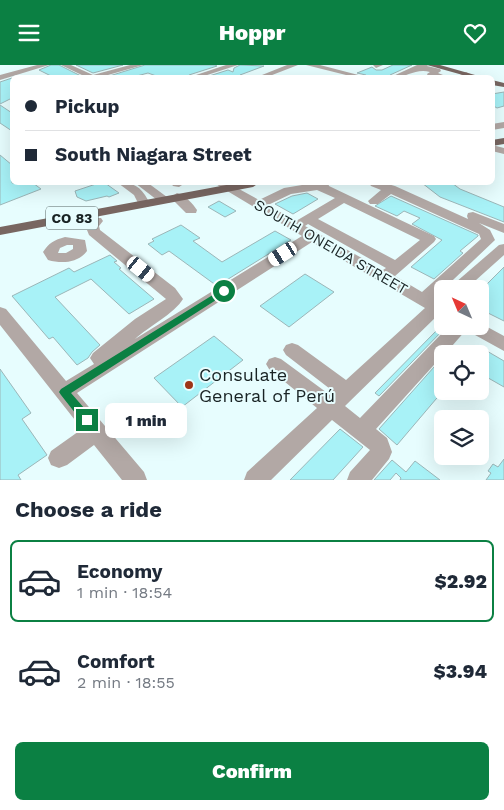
<!DOCTYPE html>
<html lang="en">
<head>
<meta charset="utf-8">
<style>
  body { margin:0; font-family:"Work Sans",sans-serif; background:#f2f2f3; color:#1f2937; height:100vh; display:flex; flex-direction:column; font-size:19px; white-space:nowrap }
  * { box-sizing:border-box; margin:0 }
  p { font-size:16px; color:#747a83 }
  .icon { flex:none; width:28px; height:28px; fill:none; stroke:currentColor; stroke-width:2; stroke-linecap:round; stroke-linejoin:round }
  .map { position:relative; height:415px; overflow:hidden }
  .details { display:flex; flex-direction:column; background:#fff; flex:1 }
  .details>* { flex:none }
  .hud { position:absolute; left:10px; top:10px; width:485px; height:110px; border-radius:8px; box-shadow:0 5px 20px #0002; display:grid; align-content:center; height:110px; padding:0 15px; background:#fff }
  .needle { width:32px; rotate:316deg }
  .buttons { position:absolute; left:434px; top:215px; display:grid; gap:10px }
  .buttons a { display:grid; place-items:center; width:55px; height:55px; border-radius:8px; background:#fff; box-shadow:0 5px 20px #0002; font-size:25px }
  .end { position:absolute; width:22px; height:22px; margin:-11px; border:6px solid #0b8043; background:#fff; box-shadow:0 0 0 2px #fff }
  .from { border-radius:50% }
  .bubble { position:absolute; height:35px; border-radius:8px; background:#fff; box-shadow:0 5px 20px #0002; font-size:16px; font-weight:800; line-height:35px; text-align:center }
  .car { position:absolute; width:15px; height:30px; margin:-15px -8px; border-radius:6px; box-shadow:0 0 4px 1px #0007; background:linear-gradient(#fff 24%,#345 0 40%,#fff 0 76%,#345 0 86%,#fff 0) }
  .hud b { display:flex; align-items:center; gap:18px; height:48px; font-size:19px }
  .hud b+b { border-top:1px solid #e0e1e3 }
  .hud i { width:12px; height:12px; background:#1f2937 }
  ul { padding:0; list-style:none }
  li { display:flex; align-items:center; gap:15px; height:82px; margin:0 10px 8px; padding:0 5px; border:2px solid transparent; border-radius:8px }
  li div { flex:1 }
  li b { display:block; font-size:19px }
  li em { font-style:normal; font-weight:800 }
  li.active { border-color:#0b8043 }
  li>.icon { width:45px; height:45px; stroke-width:1.5 }
  h2 { padding:0 15px; font-size:22px; line-height:60px }
  .button { display:flex; gap:10px; margin-top:auto; padding:10px 15px }
  .button a { flex:1; height:58px; border-radius:8px; background:#0b8043; color:#fff; font-size:20px; font-weight:800; line-height:58px; text-align:center }
  header { display:flex; justify-content:space-between; align-items:center; height:65px; padding:0 15px; background:#0b8043; color:#fff; font-size:22px; font-weight:800 }
  .map>svg:first-child { display:block }
</style>
</head>
<body>
<header><svg class="icon" aria-label="menu" viewBox="0 0 24 24"><path d="M4 6h16M4 12h16M4 18h16"/></svg>Hoppr<svg class="icon" aria-label="heart" viewBox="0 0 24 24"><path d="M12 20l-8-8c-3-5 5-10 8-4 3-6 11-1 8 4z"/></svg></header>
<div class="map">
<svg width="504" height="415" viewBox="0 0 504 415">
  <rect width="100%" height="100%" fill="#e7fdfe"/>
  <g fill="#a8f2f7" stroke="#9cb6b8">
    <polygon points="51,0 59,0 83,12 53,12 39,5"/>
    <polygon points="76,0 123,0 93,8"/>
    <polygon points="145,0 215,0 217,1 189,10 188,12 159,12 148,8 133,12 106,12"/>
    <polygon points="240,0 264,1 240,10 246,12 206,12 228,5 233,7 234,3"/>
    <polygon points="393,0 412,0 390,10 389,12 368,12 366,10 357,8 372,2 376,5 382,5"/>
    <polygon points="12,13 12,33 0,39 0,17"/>
    <polygon points="504,27 504,41 497,43 492,40 492,29"/>
    <polygon points="0,40 12,48 12,66 0,58"/>
    <polygon points="0,90 12,100 12,118 33,118 41,124 0,140"/>
    <polygon points="99,118 105,118 119,128 109,132 107,131 86,136 77,132 75,126"/>
    <polygon points="422,118 452,118 460,124 504,142 504,157 440,132"/>
    <polygon points="307,128 318,134 293,149 275,139 292,131"/>
    <polygon points="391,131 478,170 478,171 460,186 463,188 434,214 411,202 442,175 412,159 420,153 404,146 397,151 375,141"/>
    <polygon points="219,136 224,139 236,146 225,152 208,142"/>
    <polygon points="181,160 200,173 193,176 222,197 275,166 291,175 217,221 169,186 162,190 148,179 154,176 152,174"/>
    <polygon points="110,190 117,196 114,197 121,203 119,204 154,234 129,249 91,214 55,232 100,280 92,287 88,293 77,300 53,272 49,274 12,231 69,203 74,207"/>
    <polygon points="504,202 504,256 480,244 480,226"/>
    <polygon points="305,209 334,227 289,262 260,241"/>
    <polygon points="439,263 443,265 379,331 375,328"/>
    <polygon points="214,271 243,295 182,342 154,313"/>
    <polygon points="480,282 504,296 504,322 483,310 486,306 480,302"/>
    <polygon points="442,293 442,327 397,380 379,364"/>
    <polygon points="0,304 31,348 22,354 47,390 18,410 21,415 0,415"/>
    <polygon points="340,364 363,382 333,415 290,415"/>
    <polygon points="504,394 504,415 486,415 491,408 488,406 493,399 498,402"/>
    <polygon points="392,395 406,407 415,396 440,415 400,415 401,413 396,408 390,415 374,415"/>
  </g>
  <g fill="none" stroke-linecap="round" stroke-linejoin="round">
    <g fill="#b2a8a5" fill-rule="evenodd">
      <polygon points="37,0 49,0 0,15 0,10"/>
      <polygon points="61,0 71,0 93,10 130,0 143,0 101,12 86,12"/>
      <polygon points="226,0 238,0 201,12 190,12"/>
      <polygon points="287,0 298,0 267,12 257,12"/>
      <polygon points="306,0 320,0 366,12 354,12"/>
      <polygon points="373,0 383,0 376,3"/>
      <path d="M417,0H428L427,1L440,4L441,6L438,8L448,12L428,11L427,9L430,7C414,3 406,14 391,12Z"/>
      <polygon points="466,7 470,9 469,11 456,12"/>
      <polygon points="504,57 504,63 492,65 492,59"/>
      <polygon points="492,80 504,83 504,89 492,86"/>
      <path d="M118,118C135,116 143,124 150,139L148,142H140L134,130Z"/>
      <polygon points="135,118 148,118 171,135 169,138 161,138"/>
      <polygon points="171,118 185,118 179,122 173,121"/>
      <path d="M214,118H228L259,135L284,123L308,119L307,118H328L329,121L434,171L436,174L434,177L395,211L422,227L481,174L479,169L391,129L378,139H370L368,136L381,125L371,121L369,118H384L395,121L468,154L467,151L468,148L473,147L504,159V168L479,158L490,165L495,175L434,233L442,231V251L438,250L345,341L360,353L449,261H480V258L504,271V286L466,265L445,289H442V291L376,364L387,373L392,387L389,394L372,415H347L350,407L370,385L332,355L271,415H244L247,407L317,343L269,304L266,299L269,294L275,292L281,294L330,330L334,327L286,290L283,285L286,280L292,278L298,280L346,315L425,243L312,177L77,328L144,407L147,415H122L94,380L67,400L59,403L51,400L48,393L51,386L82,364L0,260V242L6,244L66,316L94,299L90,293L93,288L135,254L166,234L89,170L85,160L91,153H101L103,156L99,161L100,165L175,223L183,234C175,248 148,262 135,274L302,171ZM317,125L335,133L296,156L268,140L291,129ZM344,138L420,175L395,195L318,154ZM308,159L386,203L383,205L305,161Z"/>
      <path d="M177,128C185,130 193,139 197,145L196,148H186L173,135L171,132Z"/>
      <path d="M65,172L85,175L87,186C78,198 62,199 48,195L43,187C49,178 54,175 65,172ZM67,180H73V184L66,188H58L60,183Z"/>
      <polygon points="504,179 504,190 466,224 448,224 499,180"/>
    </g>
    <g fill="#786661" fill-rule="evenodd">
      <polygon points="427,0 440,0 482,12 470,12"/>
      <polygon points="492,15 504,18 504,22 492,20"/>
      <polygon points="504,73 504,79 492,81 492,75"/>
      <polygon points="237,118 259,118 253,122 0,170 0,162"/>
    </g>
  </g>
  <polygon fill="#0b8043" points="224,223 228,226 227,228 71,328 91,351 92,355 91,358 83,358 61,330 59,327 61,324"/>
  <circle fill="#9d3517" stroke="#e7fdfe" stroke-width="2" cx="189" cy="320" r="5"/>
  <g text-anchor="middle" stroke-width="4" stroke-linejoin="round" paint-order="stroke">
    <rect fill="#e7fdfe" stroke="#576465" stroke-width="1" x="46" y="141.5" width="52" height="23" rx="4"/>
    <g font-size="14" font-weight="bold" fill="#192324">
      <text x="72" y="158">CO 83</text>
    </g>
    <g font-size="15" fill="#192324" stroke="#e7fdfe">
      <text transform="translate(331 182) rotate(30)" y="5">SOUTH ONEIDA STREET</text>
    </g>
    <g font-size="18" fill="#192324" stroke="#e7fdfe" text-anchor="start">
      <text x="199" y="316">Consulate<tspan x="199" dy="21">General of Perú</tspan></text>
    </g>
  </g>
</svg>
<div class="buttons">
<a><svg class="needle" viewBox="-14 -14 28 28"><path d="M0-13l5 13h-10z" fill="#e53935"/><path d="M0 13l5-13h-10z" fill="#747a83"/></svg></a>
<a><svg class="icon" aria-label="locate" viewBox="0 0 24 24"><circle cx="12" cy="12" r="6"/><path d="M12 2v4M12 18v4M2 12h4M18 12h4"/></svg></a>
<a><svg class="icon" aria-label="layers" viewBox="0 0 24 24"><path d="M12 4l9 5-9 5-9-5zM3 14l9 5 9-5"/></svg></a>
</div>
<i class="end from" style="left:224px;top:226px"></i>
<i class="end" style="left:87px;top:355px"></i>
<div class="bubble" style="left:105px;top:338px;width:82px">1 min</div>
<i class="car" style="left:283px;top:189px;rotate:238deg"></i>
<i class="car" style="left:141px;top:204px;rotate:129deg"></i>
<div class="hud">
<b><i class="from"></i>Pickup</b>
<b><i></i>South Niagara Street</b>
</div>
</div>
<section class="details">
<h2>Choose a ride</h2>
<ul>
<li class="active"><svg class="icon" aria-label="car" viewBox="0 0 24 24"><path d="M5 17H2v-5l4-1 3-4h7l3 4 3 1v5h-3M9 17h6M6 11h13"/><circle cx="7" cy="17" r="2"/><circle cx="17" cy="17" r="2"/></svg><div><b>Economy</b><p>1 min · 18:54</p></div><em>$2.92</em></li>
<li><svg class="icon" aria-label="car" viewBox="0 0 24 24"><path d="M5 17H2v-5l4-1 3-4h7l3 4 3 1v5h-3M9 17h6M6 11h13"/><circle cx="7" cy="17" r="2"/><circle cx="17" cy="17" r="2"/></svg><div><b>Comfort</b><p>2 min · 18:55</p></div><em>$3.94</em></li>
</ul>
<div class="button"><a>Confirm</a></div>
</section>
</body>
</html>
